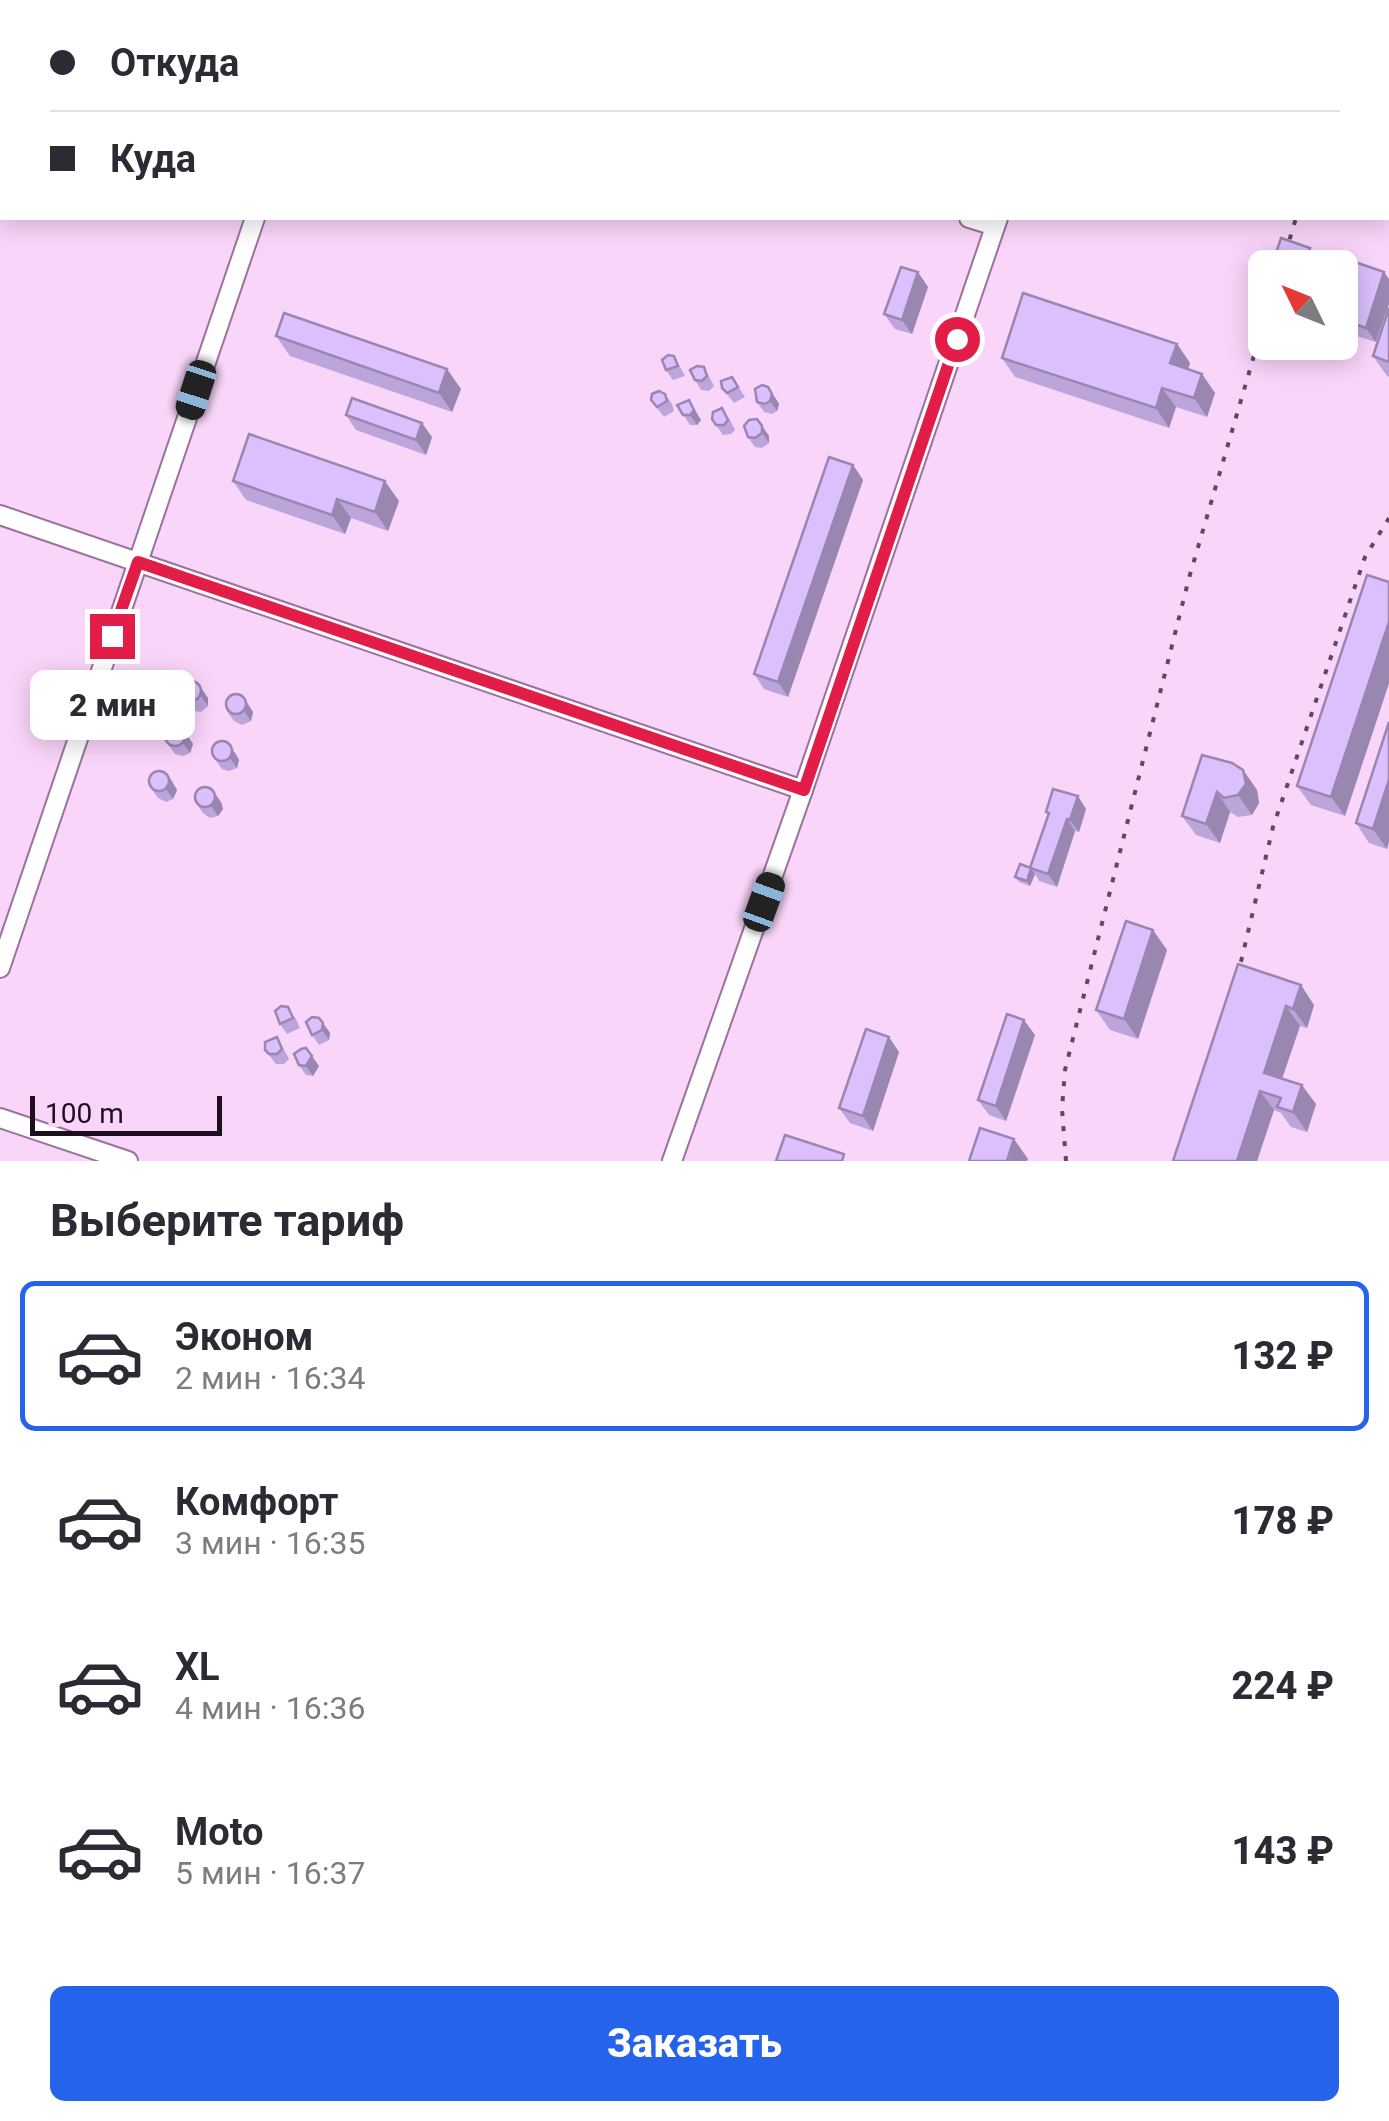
<!DOCTYPE html>
<html lang="ru">
<head>
<meta charset="utf-8">
<style>
  body { margin:0; font-family:Roboto,sans-serif; background:#f2f2f3; color:#2b2b33; height:100vh; display:flex; flex-direction:column; font-size:38px; white-space:nowrap }
  * { box-sizing:border-box; margin:0 }
  p { font-size:32px; color:#7c7c81 }
  .icon { flex:none; width:55px; height:55px; fill:none; stroke:currentColor; stroke-width:2; stroke-linecap:round; stroke-linejoin:round }
  .map { position:relative; height:1161px; overflow:hidden }
  .drawer { display:flex; flex-direction:column; background:#fff; flex:1 }
  .drawer>* { flex:none }
  .top-card { position:absolute; left:0px; top:0px; width:1390px; height:220px; box-shadow:0 5px 25px #0003; display:grid; align-content:center; height:220px; padding:0 50px; background:#fff }
  .needle { width:65px; rotate:313deg }
  .fabs { position:absolute; left:1248px; top:250px; display:grid; gap:20px }
  .fabs a { display:grid; place-items:center; width:110px; height:110px; border-radius:15px; background:#fff; box-shadow:0 5px 25px #0003; font-size:50px }
  .scale { position:absolute; left:30px; bottom:25px; width:192px; box-sizing:border-box; padding-left:10px; border:5px solid #1e0f1f; border-top:0; font-size:28px; line-height:35px; white-space:nowrap; color:#1e0f1f; -webkit-text-stroke:8px #f9d5fa; paint-order:stroke }
  .end { position:absolute; width:45px; height:45px; margin:-22px; border:12px solid #e11d48; background:#fff; box-shadow:0 0 0 5px #fff }
  .from { border-radius:50% }
  .bubble { position:absolute; height:70px; border-radius:15px; background:#fff; box-shadow:0 5px 25px #0003; font-size:32px; font-weight:800; line-height:70px; text-align:center }
  .car { position:absolute; width:30px; height:60px; margin:-30px -15px; border-radius:12px; box-shadow:0 0 8px 2px #0007; background:linear-gradient(#222 24%,#8ab4d8 0 40%,#222 0 76%,#8ab4d8 0 86%,#222 0) }
  .top-card b { display:flex; align-items:center; gap:35px; height:95px; font-size:38px }
  .top-card b+b { border-top:2px solid #e1e1e2 }
  .top-card i { width:25px; height:25px; background:#2b2b33 }
  ul { padding:0; list-style:none }
  li { display:flex; align-items:center; gap:30px; height:150px; margin:0 20px 15px; padding:0 30px; border:5px solid transparent; border-radius:15px }
  li div { flex:1 }
  li b { display:block; font-size:38px }
  li em { font-style:normal; font-weight:800 }
  li.on { border-color:#2563eb }
  li>.icon { width:90px; height:90px; stroke-width:1.5 }
  h2 { padding:0 50px; font-size:45px; line-height:120px }
  .button { display:flex; gap:20px; margin-top:auto; padding:20px 50px }
  .button a { flex:1; height:115px; border-radius:15px; background:#2563eb; color:#fff; font-size:40px; font-weight:800; line-height:115px; text-align:center }
  .map>svg:first-child { display:block }
</style>
</head>
<body>
<div class="map">
<svg width="1389" height="1161" viewBox="0 0 1389 1161">
  <rect width="100%" height="100%" fill="#f9d5fa"/>
  <g fill="none" stroke-linecap="round" stroke-linejoin="round">
    <defs>
      <g id="minor">
        <polyline points="324,0 331,2"/>
        <polyline points="1071,2 1072,0"/>
        <polyline points="969,218 995,226"/>
        <polyline points="0,515 803,790"/>
        <polyline points="0,968 255,218"/>
        <polyline points="0,1118 128,1161"/>
        <polyline points="672,1161 803,790 998,218"/>
      </g>
    </defs>
    <use href="#minor" stroke="#9b729d" stroke-width="22"/>
    <use href="#minor" stroke="#fff" stroke-width="18"/>
    <g stroke="#5e495f" stroke-width="4" stroke-dasharray="5 10" stroke-linecap="butt">
      <polyline points="1366,2 1367,0"/>
      <polyline points="1281,268 1296,218"/>
      <polyline points="1234,991 1273,827 1365,557 1389,518"/>
      <polyline points="1066,1161 1062,1109 1065,1070 1189,578 1265,318"/>
    </g>
  </g>
  <g fill="#bca5da">
    <polygon points="1355,262 1376,342 1347,333 1340,323 1340,308"/>
    <polygon points="928,287 912,334 895,329 884,314"/>
    <polygon points="1389,308 1389,377 1387,376 1373,356"/>
    <polygon points="276,336 461,389 452,412 290,356"/>
    <polygon points="1177,344 1190,363 1188,369 1215,393 1207,417 1176,407 1169,428 1015,377 1002,358"/>
    <polygon points="674,356 685,376 673,380 666,370"/>
    <polygon points="704,367 714,386 709,391 701,390 695,380"/>
    <polygon points="732,377 745,397 734,403 722,388"/>
    <polygon points="665,394 672,404 674,411 664,417 651,400"/>
    <polygon points="775,397 779,404 777,411 772,414 764,412 757,402"/>
    <polygon points="677,405 701,420 697,425 690,425"/>
    <polygon points="346,415 432,437 426,455 356,430"/>
    <polygon points="729,418 735,430 731,434 723,435 712,419"/>
    <polygon points="757,419 769,436 769,443 762,448 755,447 748,437"/>
    <polygon points="853,465 863,480 788,697 764,689 754,674"/>
    <polygon points="233,481 399,501 388,531 351,518 345,534 246,500"/>
    <polygon points="1389,582 1389,683 1345,816 1311,805 1297,786"/>
    <polygon points="182,686 208,698 208,706 201,712 193,711 181,695"/>
    <polygon points="227,711 253,712 251,721 242,725 234,721"/>
    <polygon points="1389,722 1389,841 1387,849 1369,843 1356,823"/>
    <polygon points="182,727 193,744 190,753 183,756 175,754 168,744"/>
    <polygon points="235,752 239,760 237,768 229,771 222,769 215,759"/>
    <polygon points="1243,770 1257,790 1259,803 1252,815 1238,817 1230,812 1220,843 1196,835 1182,816"/>
    <polygon points="167,773 177,790 173,799 166,802 158,798 151,788"/>
    <polygon points="221,802 223,809 218,816 210,818 203,813 196,803"/>
    <polygon points="1086,809 1079,832 1075,831 1057,887 1039,881 1035,874 1030,886 1019,882 1015,877 1030,868 1048,815 1046,812"/>
    <polygon points="1167,950 1138,1039 1110,1030 1096,1010"/>
    <polygon points="1238,964 1314,1005 1307,1028 1300,1026 1282,1079 1316,1104 1307,1132 1291,1127 1281,1113 1274,1110 1257,1161"/>
    <polygon points="295,1017 300,1028 287,1034 280,1024"/>
    <polygon points="319,1018 330,1033 329,1040 319,1045 312,1035"/>
    <polygon points="1035,1035 1006,1121 989,1115 978,1100"/>
    <polygon points="277,1037 289,1059 284,1064 276,1064 265,1050"/>
    <polygon points="899,1052 873,1131 850,1123 839,1108"/>
    <polygon points="299,1065 319,1066 313,1076 306,1075"/>
  </g>
  <g fill="#9986b1">
    <polygon points="4,0 19,0 18,2 3,2"/>
    <polygon points="0,11 2,14 2,32 0,39"/>
    <polygon points="1310,248 1320,262 1318,268 1303,268"/>
    <polygon points="918,272 928,287 912,334 902,320"/>
    <polygon points="1384,272 1389,279 1389,304 1376,342 1366,328"/>
    <polygon points="1177,344 1190,363 1184,383 1170,363"/>
    <polygon points="447,369 461,389 452,412 439,393"/>
    <polygon points="1202,374 1215,393 1207,417 1194,398"/>
    <polygon points="768,387 779,404 777,411 770,401"/>
    <polygon points="1162,388 1176,407 1169,428 1156,408"/>
    <polygon points="689,400 701,420 697,425 690,415"/>
    <polygon points="422,423 432,437 426,455 416,440"/>
    <polygon points="762,426 769,436 769,443 762,433"/>
    <polygon points="853,465 863,480 788,697 778,682"/>
    <polygon points="385,481 399,501 388,531 375,512"/>
    <polygon points="337,499 351,518 345,534 332,515"/>
    <polygon points="1389,622 1389,683 1345,816 1331,797"/>
    <polygon points="201,688 208,698 208,706 201,696"/>
    <polygon points="243,696 253,712 251,721 244,711"/>
    <polygon points="186,734 193,744 190,753 183,743"/>
    <polygon points="228,742 239,760 237,768 230,758"/>
    <polygon points="1243,770 1257,790 1259,803 1252,815 1238,795"/>
    <polygon points="167,773 177,790 173,799 166,789"/>
    <polygon points="1389,780 1389,841 1387,849 1373,829"/>
    <polygon points="214,792 221,802 223,809 218,816 211,806"/>
    <polygon points="1217,792 1230,812 1220,843 1206,824"/>
    <polygon points="1078,796 1086,809 1079,832 1070,820"/>
    <polygon points="1067,819 1075,831 1057,887 1048,874"/>
    <polygon points="1031,869 1035,874 1030,886 1027,881"/>
    <polygon points="1153,930 1167,950 1138,1039 1124,1019"/>
    <polygon points="1301,985 1314,1005 1307,1028 1293,1009"/>
    <polygon points="1286,1006 1300,1026 1277,1093 1264,1073"/>
    <polygon points="1024,1020 1035,1035 1006,1121 996,1106"/>
    <polygon points="323,1023 330,1033 329,1040 322,1030"/>
    <polygon points="889,1037 899,1052 873,1131 863,1116"/>
    <polygon points="312,1056 319,1066 313,1076 306,1066"/>
    <polygon points="1302,1085 1316,1104 1307,1132 1293,1112"/>
    <polygon points="1260,1091 1274,1110 1257,1161 1237,1161"/>
    <polygon points="1014,1139 1028,1159 1027,1161 1007,1161"/>
  </g>
  <g fill="#dbc0fd" stroke="#9986b1" stroke-width="2.5">
    <polygon points="1273,0 1290,0 1297,2 1272,2"/>
    <polygon points="1281,238 1310,248 1303,268 1271,268"/>
    <polygon points="1355,262 1384,272 1366,328 1340,319 1340,308"/>
    <polygon points="901,267 918,272 902,320 884,314"/>
    <polygon points="1023,293 1177,344 1170,363 1202,374 1194,398 1162,388 1156,408 1002,358"/>
    <polygon points="1389,308 1389,362 1373,356"/>
    <polygon points="284,313 447,369 439,393 276,336"/>
    <polygon points="668,355 674,356 678,366 666,370 662,360"/>
    <polygon points="697,366 704,367 707,376 702,381 695,380 690,370"/>
    <polygon points="732,377 738,387 727,393 722,388 721,381"/>
    <polygon points="762,385 768,387 772,394 770,401 765,404 757,402 755,389"/>
    <polygon points="659,391 665,394 667,401 657,407 651,400 652,394"/>
    <polygon points="352,398 422,423 416,440 346,415"/>
    <polygon points="689,400 694,410 690,415 683,415 677,405"/>
    <polygon points="722,408 728,420 724,425 716,425 712,419 713,412"/>
    <polygon points="757,419 762,426 762,433 755,438 748,437 744,426 749,420"/>
    <polygon points="249,434 385,481 375,512 337,499 332,515 233,481"/>
    <polygon points="829,457 853,465 778,682 754,674"/>
    <polygon points="1367,575 1389,582 1389,622 1331,797 1297,786"/>
    <circle cx="191" cy="691" r="10"/>
    <circle cx="236" cy="704" r="10"/>
    <polygon points="1389,722 1389,780 1373,829 1356,823"/>
    <circle cx="175" cy="736" r="10"/>
    <circle cx="222" cy="751" r="10"/>
    <polygon points="1202,755 1232,763 1243,770 1246,784 1238,795 1224,798 1217,792 1206,824 1182,816"/>
    <circle cx="159" cy="781" r="10"/>
    <circle cx="205" cy="797" r="10"/>
    <polygon points="1053,789 1078,796 1070,820 1067,819 1048,874 1030,868 1049,813 1046,812"/>
    <polygon points="1020,864 1031,868 1027,881 1015,877"/>
    <polygon points="1126,921 1153,930 1124,1019 1096,1010"/>
    <polygon points="1238,964 1301,985 1293,1009 1286,1006 1264,1073 1302,1085 1293,1112 1277,1107 1281,1098 1260,1091 1237,1161 1173,1161"/>
    <polygon points="281,1006 288,1007 293,1018 280,1024 275,1011"/>
    <polygon points="1007,1014 1024,1020 996,1106 978,1100"/>
    <polygon points="312,1017 319,1018 323,1023 322,1030 312,1035 306,1022"/>
    <polygon points="866,1029 889,1037 863,1116 839,1108"/>
    <polygon points="277,1037 282,1049 277,1054 269,1054 265,1050 265,1042"/>
    <polygon points="306,1048 312,1056 306,1066 299,1065 294,1054 301,1049"/>
    <polygon points="980,1128 1014,1139 1007,1161 969,1161"/>
    <polygon points="785,1135 844,1154 842,1161 776,1161"/>
  </g>
  <g fill="none" stroke-linecap="round" stroke-linejoin="round">
    <polyline stroke="#e11d48" stroke-width="12" points="112,636 138,562 804,790 957,339"/>
  </g>
</svg>
<div class="fabs">
<a><svg class="needle" viewBox="-14 -14 28 28"><path d="M0-13l5 13h-10z" fill="#e53935"/><path d="M0 13l5-13h-10z" fill="#7c7c81"/></svg></a>
</div>
<div class="scale">100 m</div>
<i class="end from" style="left:957px;top:339px"></i>
<i class="end" style="left:112px;top:636px"></i>
<div class="bubble" style="left:30px;top:670px;width:165px">2 мин</div>
<i class="car" style="left:196px;top:390px;rotate:198deg"></i>
<i class="car" style="left:764px;top:902px;rotate:20deg"></i>
<div class="top-card">
<b><i class="from"></i>Откуда</b>
<b><i></i>Куда</b>
</div>
</div>
<section class="drawer">
<h2>Выберите тариф</h2>
<ul>
<li class="on"><svg class="icon" aria-label="car" viewBox="0 0 24 24"><path d="M5 17H2v-5l4-1 3-4h7l3 4 3 1v5h-3M9 17h6M6 11h13"/><circle cx="7" cy="17" r="2"/><circle cx="17" cy="17" r="2"/></svg><div><b>Эконом</b><p>2 мин · 16:34</p></div><em>132 ₽</em></li>
<li><svg class="icon" aria-label="car" viewBox="0 0 24 24"><path d="M5 17H2v-5l4-1 3-4h7l3 4 3 1v5h-3M9 17h6M6 11h13"/><circle cx="7" cy="17" r="2"/><circle cx="17" cy="17" r="2"/></svg><div><b>Комфорт</b><p>3 мин · 16:35</p></div><em>178 ₽</em></li>
<li><svg class="icon" aria-label="car" viewBox="0 0 24 24"><path d="M5 17H2v-5l4-1 3-4h7l3 4 3 1v5h-3M9 17h6M6 11h13"/><circle cx="7" cy="17" r="2"/><circle cx="17" cy="17" r="2"/></svg><div><b>XL</b><p>4 мин · 16:36</p></div><em>224 ₽</em></li>
<li><svg class="icon" aria-label="car" viewBox="0 0 24 24"><path d="M5 17H2v-5l4-1 3-4h7l3 4 3 1v5h-3M9 17h6M6 11h13"/><circle cx="7" cy="17" r="2"/><circle cx="17" cy="17" r="2"/></svg><div><b>Moto</b><p>5 мин · 16:37</p></div><em>143 ₽</em></li>
</ul>
<div class="button"><a>Заказать</a></div>
</section>
</body>
</html>
